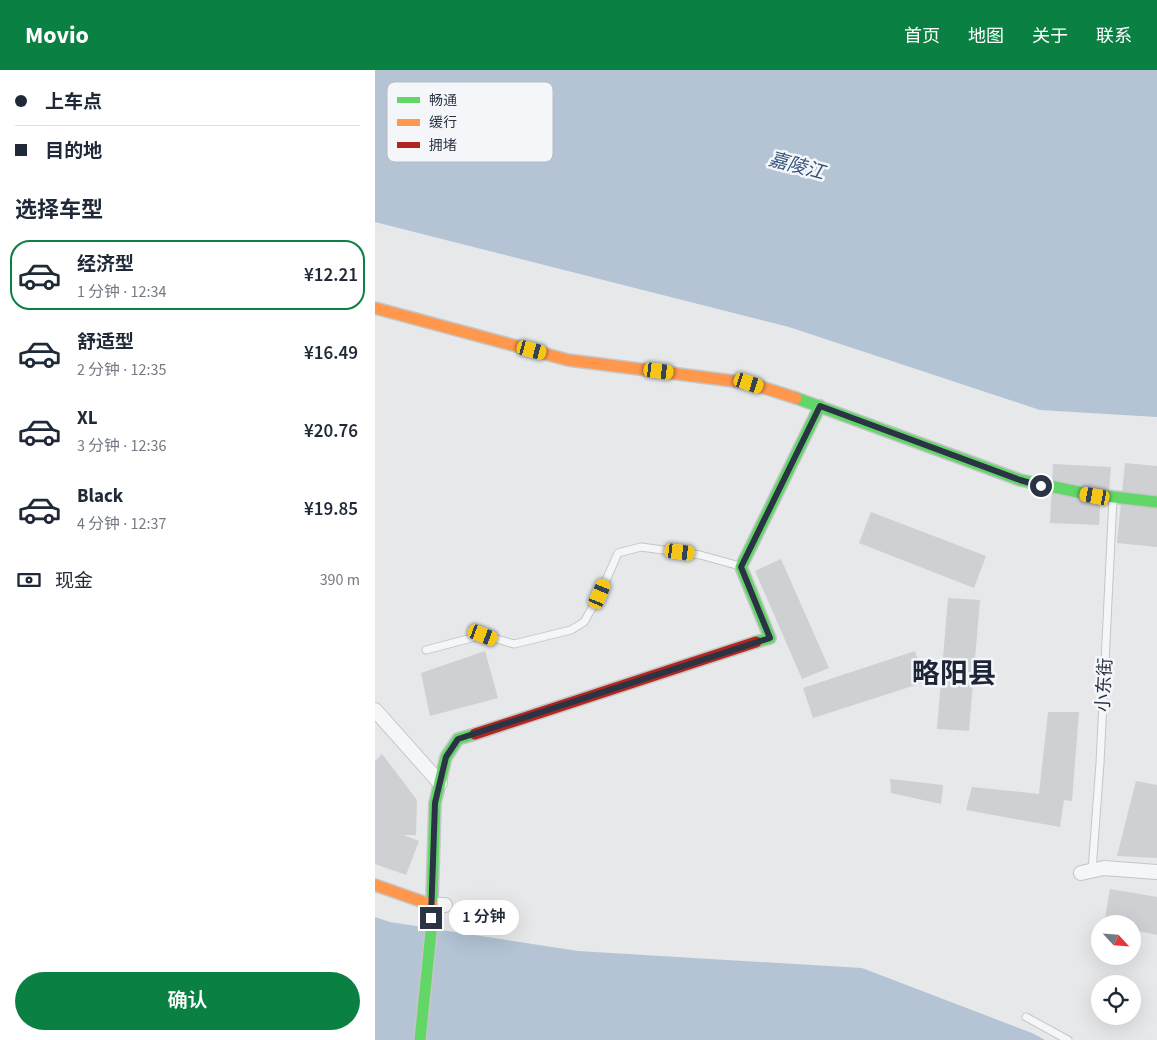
<!DOCTYPE html>
<html lang="zh">
<head>
<meta charset="utf-8">
<style>
  body { margin:0; font-family:"Source Sans 3","Noto Sans SC",sans-serif; background:#f2f2f3; color:#1f2937; height:100vh; display:flex; flex-direction:column; font-size:19px; white-space:nowrap }
  * { box-sizing:border-box; margin:0 }
  p { font-size:16px; color:#747a83 }
  .icon { flex:none; width:28px; height:28px; fill:none; stroke:currentColor; stroke-width:2; stroke-linecap:round; stroke-linejoin:round }
  .map { position:relative; flex:1; overflow:hidden }
  .side { display:flex; flex-direction:column; background:#fff; width:375px }
  .side>* { flex:none }
  .banner { display:grid; align-content:center; height:110px; padding:0 15px; background:#fff }
  .needle { width:32px; rotate:116deg }
  .tools { position:absolute; left:716px; top:845px; display:grid; gap:10px }
  .tools a { display:grid; place-items:center; width:50px; height:50px; border-radius:50%; background:#fff; box-shadow:0 5px 20px #0002; font-size:25px }
  .end { position:absolute; width:22px; height:22px; margin:-11px; border:6px solid #2b3445; background:#fff; box-shadow:0 0 0 2px #fff }
  .from { border-radius:50% }
  .bubble { position:absolute; height:35px; border-radius:18px; background:#fff; box-shadow:0 5px 20px #0002; font-size:16px; font-weight:600; line-height:35px; text-align:center }
  .car { position:absolute; width:15px; height:30px; margin:-15px -8px; border-radius:6px; box-shadow:0 0 4px 1px #0007; background:linear-gradient(#f5c518 24%,#345 0 40%,#f5c518 0 76%,#345 0 86%,#f5c518 0) }
  .banner b { display:flex; align-items:center; gap:18px; height:48px; font-size:19px }
  .banner b+b { border-top:1px solid #e0e1e3 }
  .banner i { width:12px; height:12px; background:#1f2937 }
  ul { padding:0; list-style:none }
  li { display:flex; align-items:center; gap:15px; height:70px; margin:0 10px 8px; padding:0 5px; border:2px solid transparent; border-radius:20px }
  li div { flex:1 }
  li b { display:block; font-size:19px }
  li em { font-style:normal; font-weight:600 }
  li.current { border-color:#0b8043 }
  li>.icon { width:45px; height:45px; stroke-width:1.5 }
  h2 { padding:0 15px; font-size:22px; line-height:60px }
  .pay { display:flex; align-items:center; gap:12px; height:55px; padding:0 15px; font-size:19px }
  .pay p { margin-inline-start:auto }
  .primary-button { display:flex; gap:10px; margin-top:auto; padding:10px 15px }
  .primary-button a { flex:1; height:58px; border-radius:30px; background:#0b8043; color:#fff; font-size:20px; font-weight:600; line-height:58px; text-align:center }
  header { display:flex; align-items:center; gap:30px; box-sizing:border-box; height:70px; padding:0 25px; background:#0b8043; color:#fff }
  header strong { font-size:24px }
  nav { display:flex; gap:28px; margin-inline-start:auto; font-size:18px }
  main { display:flex; flex:1; min-height:0 }
  .map>svg:first-child { display:block }
</style>
</head>
<body>
<header>
<strong>Movio</strong>
<nav><a>首页</a><a>地图</a><a>关于</a><a>联系</a></nav>
</header>
<main>
<section class="side">
<div class="banner">
<b><i class="from"></i>上车点</b>
<b><i></i>目的地</b>
</div>
<h2>选择车型</h2>
<ul>
<li class="current"><svg class="icon" aria-label="car" viewBox="0 0 24 24"><path d="M5 17H2v-5l4-1 3-4h7l3 4 3 1v5h-3M9 17h6M6 11h13"/><circle cx="7" cy="17" r="2"/><circle cx="17" cy="17" r="2"/></svg><div><b>经济型</b><p>1 分钟 · 12:34</p></div><em>¥12.21</em></li>
<li><svg class="icon" aria-label="car" viewBox="0 0 24 24"><path d="M5 17H2v-5l4-1 3-4h7l3 4 3 1v5h-3M9 17h6M6 11h13"/><circle cx="7" cy="17" r="2"/><circle cx="17" cy="17" r="2"/></svg><div><b>舒适型</b><p>2 分钟 · 12:35</p></div><em>¥16.49</em></li>
<li><svg class="icon" aria-label="car" viewBox="0 0 24 24"><path d="M5 17H2v-5l4-1 3-4h7l3 4 3 1v5h-3M9 17h6M6 11h13"/><circle cx="7" cy="17" r="2"/><circle cx="17" cy="17" r="2"/></svg><div><b>XL</b><p>3 分钟 · 12:36</p></div><em>¥20.76</em></li>
<li><svg class="icon" aria-label="car" viewBox="0 0 24 24"><path d="M5 17H2v-5l4-1 3-4h7l3 4 3 1v5h-3M9 17h6M6 11h13"/><circle cx="7" cy="17" r="2"/><circle cx="17" cy="17" r="2"/></svg><div><b>Black</b><p>4 分钟 · 12:37</p></div><em>¥19.85</em></li>
</ul>
<div class="pay"><svg class="icon" aria-label="cash" viewBox="0 0 24 24"><path d="M3 7h18v10H3z"/><circle cx="12" cy="12" r="2"/></svg>现金<p>390 m</p></div>
<div class="primary-button"><a>确认</a></div>
</section>
<div class="map">
<svg width="782" height="970" viewBox="0 0 782 970">
  <rect width="100%" height="100%" fill="#e6e8ea"/>
  <g fill="#b4c4d5">
    <polygon points="0,0 782,0 782,347 665,340 414,257 0,152"/>
    <polygon points="0,847 15,852 203,881 487,898 657,963 670,970 0,970"/>
  </g>
  <g fill="#ced0d3">
    <polygon points="750,393 782,396 782,477 742,473"/>
    <polygon points="678,394 736,397 734,421 726,421 724,455 675,453"/>
    <polygon points="496,442 611,486 599,518 484,473"/>
    <polygon points="406,489 454,598 427,609 380,501"/>
    <polygon points="573,528 605,530 594,661 562,659"/>
    <polygon points="110,581 123,628 55,646 46,603"/>
    <polygon points="540,581 550,612 438,648 428,618"/>
    <polygon points="673,642 704,642 697,731 689,730 685,757 591,740 597,717 664,724"/>
    <polygon points="7,684 42,730 41,765 28,765 44,771 31,805 0,794 0,691"/>
    <polygon points="515,709 568,715 566,734 516,723"/>
    <polygon points="761,711 782,715 782,788 742,786"/>
    <polygon points="735,819 782,827 782,865 758,860 758,854 729,854"/>
  </g>
  <g fill="none" stroke-linecap="round" stroke-linejoin="round">
    <defs>
      <g id="lane">
        <polyline points="51,580 108,565 139,574 196,560 209,552 225,524 243,483 266,477 325,485 365,496"/>
        <polyline points="717,801 725,693 738,429"/>
        <polyline points="651,947 693,970"/>
      </g>
      <g id="street">
        <polyline points="0,640 65,713"/>
        <polyline points="706,803 729,798 782,802"/>
        <polyline points="57,835 70,835"/>
      </g>
      <g id="fast">
        <polyline points="421,328 645,410 713,424 782,432"/>
        <polyline points="381,572 395,568 366,497 445,336"/>
        <polyline points="45,970 56,862 60,733 71,687 83,669 100,664"/>
      </g>
      <g id="slow">
        <polyline points="0,238 193,290 374,313 421,328"/>
        <polyline points="0,815 57,835"/>
      </g>
      <polyline id="jam" points="100,664 381,572"/>
    </defs>
    <use href="#lane" stroke="#c4c6c8" stroke-width="9"/>
    <use href="#street" stroke="#c4c6c8" stroke-width="16"/>
    <use href="#fast" stroke="#c4c6c8" stroke-width="14"/>
    <use href="#slow" stroke="#c4c6c8" stroke-width="14"/>
    <use href="#jam" stroke="#c4c6c8" stroke-width="14"/>
    <use href="#lane" stroke="#f5f6f7" stroke-width="7"/>
    <use href="#street" stroke="#f5f6f7" stroke-width="14"/>
    <use href="#fast" stroke="#63d668" stroke-width="11"/>
    <use href="#slow" stroke="#ff974d" stroke-width="11"/>
    <use href="#jam" stroke="#b3261e" stroke-width="11"/>
  </g>
  <g fill="none" stroke-linecap="round" stroke-linejoin="round">
    <polyline stroke="#2b3445" stroke-width="6" points="56,848 60,733 71,687 83,669 395,568 366,497 445,336 645,410 666,416"/>
  </g>
  <g text-anchor="middle" stroke-width="5" stroke-linejoin="round" paint-order="stroke">
    <g font-size="18" fill="#2b3445" stroke="#f4f6f9">
      <text transform="translate(729 615) rotate(-87)" y="6">小东街</text>
    </g>
    <g font-size="19" font-style="italic" fill="#34527a" stroke="#f4f6f9">
      <text transform="translate(422 95) rotate(15)" y="7">嘉陵江</text>
    </g>
    <g font-size="28" font-weight="bold" fill="#1d2536" stroke="#f4f6f9">
      <text x="579" y="613">略阳县</text>
    </g>
  </g>
  <rect x="12" y="12" width="166" height="80" rx="8" fill="#f4f6f9" stroke="#b8bcc3" stroke-width="1"/>
  <rect x="22" y="27" width="23" height="6" fill="#63d668"/>
  <rect x="22" y="49" width="23" height="7" fill="#ff974d"/>
  <rect x="22" y="72" width="23" height="6" fill="#b3261e"/>
  <g font-size="14" fill="#2b3445">
    <text x="54" y="35">畅通</text>
    <text x="54" y="57">缓行</text>
    <text x="54" y="80">拥堵</text>
  </g>
</svg>
<div class="tools">
<a><svg class="needle" viewBox="-14 -14 28 28"><path d="M0-13l5 13h-10z" fill="#e53935"/><path d="M0 13l5-13h-10z" fill="#747a83"/></svg></a>
<a><svg class="icon" aria-label="locate" viewBox="0 0 24 24"><circle cx="12" cy="12" r="6"/><path d="M12 2v4M12 18v4M2 12h4M18 12h4"/></svg></a>
</div>
<i class="end from" style="left:666px;top:416px"></i>
<i class="end" style="left:56px;top:848px"></i>
<div class="bubble" style="left:74px;top:830px;width:70px">1 分钟</div>
<i class="car" style="left:157px;top:280px;rotate:105deg"></i>
<i class="car" style="left:284px;top:301px;rotate:97deg"></i>
<i class="car" style="left:374px;top:313px;rotate:108deg"></i>
<i class="car" style="left:720px;top:426px;rotate:280deg"></i>
<i class="car" style="left:305px;top:482px;rotate:97deg"></i>
<i class="car" style="left:225px;top:524px;rotate:23deg"></i>
<i class="car" style="left:108px;top:565px;rotate:111deg"></i>
</div>
</main>
</body>
</html>
